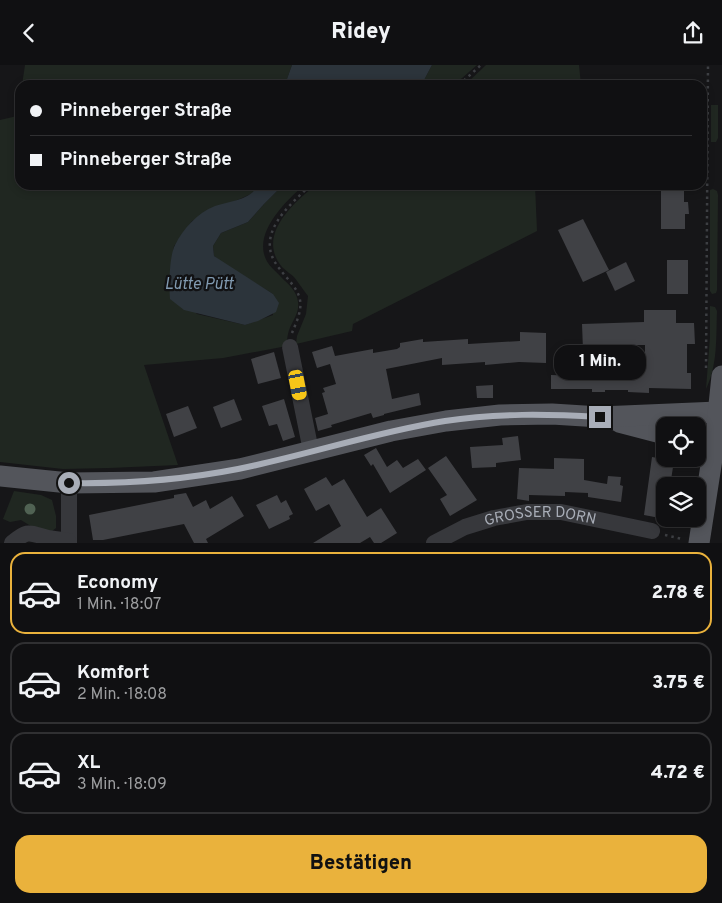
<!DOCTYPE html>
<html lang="de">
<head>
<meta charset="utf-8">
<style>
  body { margin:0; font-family:Overpass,sans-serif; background:#1e1e20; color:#f1f3f6; height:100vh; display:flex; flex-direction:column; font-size:19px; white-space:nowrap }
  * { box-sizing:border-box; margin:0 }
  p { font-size:16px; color:#9c9d9f }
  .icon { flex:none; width:28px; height:28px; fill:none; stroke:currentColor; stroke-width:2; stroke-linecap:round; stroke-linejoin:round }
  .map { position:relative; height:478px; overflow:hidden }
  .side { display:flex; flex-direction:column; background:#101012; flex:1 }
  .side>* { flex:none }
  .guide { position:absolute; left:15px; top:15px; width:692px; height:110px; border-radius:15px; box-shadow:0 2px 8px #0003,0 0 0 1px #303032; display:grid; align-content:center; height:110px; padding:0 15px; background:#101012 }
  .controls { position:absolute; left:656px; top:352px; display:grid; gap:10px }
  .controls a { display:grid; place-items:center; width:50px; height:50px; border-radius:10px; background:#101012; box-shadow:0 2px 8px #0003,0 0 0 1px #303032; font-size:25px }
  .end { position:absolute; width:22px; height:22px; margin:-11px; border:6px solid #a8adb7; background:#111; box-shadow:0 0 0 2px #111 }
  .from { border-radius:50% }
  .bubble { position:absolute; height:35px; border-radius:15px; background:#101012; box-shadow:0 2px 8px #0003,0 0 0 1px #303032; font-size:16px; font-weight:800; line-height:35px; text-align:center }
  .car { position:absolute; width:15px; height:30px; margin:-15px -8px; border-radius:6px; box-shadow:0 0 4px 1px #0007; background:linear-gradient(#f5c518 24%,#345 0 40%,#f5c518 0 76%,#345 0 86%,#f5c518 0) }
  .guide b { display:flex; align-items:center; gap:18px; height:48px; font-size:19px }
  .guide b+b { border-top:1px solid #303032 }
  .guide i { width:12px; height:12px; background:#f1f3f6 }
  ul { padding:9px 0 0; list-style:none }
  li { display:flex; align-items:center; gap:15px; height:82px; margin:0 10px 8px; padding:0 5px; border:2px solid #303032; border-radius:15px }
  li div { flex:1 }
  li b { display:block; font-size:19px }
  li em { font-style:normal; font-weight:800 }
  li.on { border-color:#eab23c }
  li>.icon { width:45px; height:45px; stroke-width:1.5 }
  .button { display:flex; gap:10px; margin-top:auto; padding:10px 15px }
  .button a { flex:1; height:58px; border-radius:15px; background:#eab23c; color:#111; font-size:20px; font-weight:800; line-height:58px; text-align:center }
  header { display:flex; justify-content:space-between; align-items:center; height:65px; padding:0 15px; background:#101012; font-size:22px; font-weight:800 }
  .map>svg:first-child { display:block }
</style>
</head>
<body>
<header><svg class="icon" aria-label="back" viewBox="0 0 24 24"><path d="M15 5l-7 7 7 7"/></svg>Ridey<svg class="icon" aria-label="share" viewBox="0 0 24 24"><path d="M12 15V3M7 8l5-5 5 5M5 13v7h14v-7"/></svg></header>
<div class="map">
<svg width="722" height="478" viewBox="0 0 722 478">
  <rect width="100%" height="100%" fill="#161618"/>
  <g fill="#202721">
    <polygon points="25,0 292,0 287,14 286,20 22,20"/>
    <polygon points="432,0 477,0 454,20 417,20 424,15"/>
    <polygon points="486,0 579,0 581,20 465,20"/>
    <path d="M20,31V120H258L255,127L192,156L174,181L169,216L197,249L245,260L273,250V229L221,197L214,191L213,181L221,168L248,157L264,139L283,120H304C286,136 250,170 268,198C271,203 277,207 281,212C288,219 297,226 298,237C300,249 290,258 288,269C287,273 287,277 287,281L223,293L144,300L178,400L109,403L63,404L0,397V55L17,51Z"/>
    <polygon points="711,40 718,40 718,73 716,77 711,77"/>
    <path d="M316,120H535L537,166L353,259L352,266L296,279L297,271L306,249L308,231C303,225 299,218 294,212C291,209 286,206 282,202C256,171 293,138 316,120Z"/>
    <polygon points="713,124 717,126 718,130 717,225 716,228 712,229 710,226 710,125"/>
    <path d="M710,241L715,242L717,246C716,271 718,300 706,324L710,272Z"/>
    <polygon points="14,426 41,430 52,435 56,451 56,463 52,466 34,463 21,455 10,457 3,454"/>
  </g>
  <g fill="#2c343b">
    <polygon points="292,0 432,0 424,15 416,20 286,20 287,14"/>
    <path d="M258,120H283L264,139L248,157L221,168L213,181L214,191L273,229L279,238L276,247L258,256L245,260L184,245L170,234C169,221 169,192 175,180C183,164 197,148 215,141C230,136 251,135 258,120Z"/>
  </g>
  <g fill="#404145" fill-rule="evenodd">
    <polygon points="661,120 684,120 684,137 688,137 689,149 685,149 685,164 661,164"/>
    <polygon points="583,154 609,205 583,217 558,165"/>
    <rect x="667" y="195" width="21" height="34"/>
    <polygon points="626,197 635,216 615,226 606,207"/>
    <path d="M644,245H676V258H694L695,279H687V308H691V324L649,323V328L628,327V325H605V327H592V324H551V310L584,311L582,259L644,257ZM614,280H645V303L614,302Z"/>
    <polygon points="520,267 546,268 546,298 519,297 485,300 485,297 442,300 442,293 386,304 392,334 419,328 421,340 384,349 384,350 373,353 371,348 331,360 332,362 318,366 315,353 328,349 322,328 325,327 323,323 336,319 330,299 317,303 312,287 332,281 335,291 373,284 373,288 397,284 400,282 400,278 423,274 423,277 468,274 468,279 520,276"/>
    <polygon points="274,287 281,313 258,319 251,294"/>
    <polygon points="493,320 493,333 477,333 476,321"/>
    <polygon points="234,334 242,355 221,363 213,342"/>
    <polygon points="284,334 295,372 283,376 277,359 269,361 262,341"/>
    <polygon points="188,341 197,363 174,372 166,349"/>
    <polygon points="518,371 521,395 496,398 496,402 472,403 470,382 503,380 502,373"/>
    <polygon points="376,383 387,402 397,395 403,403 418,394 426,405 390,428 373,399 371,401 364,390"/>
    <polygon points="446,391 477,435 450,451 440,434 447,430 428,403"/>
    <polygon points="652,392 674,396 670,421 665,421 665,454 644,450"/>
    <polygon points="554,393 584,394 584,415 607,419 608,411 621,412 620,420 623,421 621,437 588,432 588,428 565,427 565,431 529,430 529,436 517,434 519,403 554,404"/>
    <polygon points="326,412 332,421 344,414 367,452 381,443 397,468 381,478 374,478 370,472 360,478 313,478 341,461 329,439 316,446 304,424"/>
    <polygon points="186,428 193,442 206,435 210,444 232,431 244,451 206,474 208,478 194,478 184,459 103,475 93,475 89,450 174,433 174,430"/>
    <polygon points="277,430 281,438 286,435 293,449 289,451 290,454 269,464 256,440"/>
  </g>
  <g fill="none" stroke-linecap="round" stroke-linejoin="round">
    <g stroke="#3d3f43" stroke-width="2.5" stroke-dasharray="2.5 4" stroke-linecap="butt">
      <polyline points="459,20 481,0"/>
      <path d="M292,268C296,258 302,246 300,235C298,223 286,213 279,203C253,171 288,141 311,120"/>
      <polyline points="706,303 708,0"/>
      <polyline points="689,394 691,399 691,405"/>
      <polyline points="665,470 682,474"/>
    </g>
    <g stroke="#37383c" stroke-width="16">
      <polyline points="290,282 311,386"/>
      <polyline points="69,418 69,478"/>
      <path d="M12,478C29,464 29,468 48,473C55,474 62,475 68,476"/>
      <path id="s1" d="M434,478L465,462L494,453L527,447H561L652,466"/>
    </g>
    <g stroke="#53555b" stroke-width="21">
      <polyline points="619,357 665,369"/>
      <polyline points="0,411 69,418 154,417 240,404 391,366 446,356 500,350 552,349 600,352 718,347"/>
      <polyline points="699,478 716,368 722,311"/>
    </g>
  </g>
  <circle fill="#506253" cx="30" cy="444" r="5.5"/>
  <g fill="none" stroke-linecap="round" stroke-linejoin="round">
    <path stroke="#a8adb7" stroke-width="6" d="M69,418C126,419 182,415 238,404C308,390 375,367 445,356C496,348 548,349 600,352"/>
  </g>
  <g text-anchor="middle" stroke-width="4.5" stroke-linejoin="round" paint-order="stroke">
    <g font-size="15" fill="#a8adb7" stroke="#111113">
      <text dy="5" stroke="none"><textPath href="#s1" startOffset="112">GROSSER DORN</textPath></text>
    </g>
    <g font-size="16" font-style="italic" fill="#819ab1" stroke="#111113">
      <text x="199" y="224">Lütte Pütt</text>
    </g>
  </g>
</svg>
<div class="controls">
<a><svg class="icon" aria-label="locate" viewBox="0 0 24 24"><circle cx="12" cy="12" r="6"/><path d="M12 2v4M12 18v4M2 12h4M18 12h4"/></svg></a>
<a><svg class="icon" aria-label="layers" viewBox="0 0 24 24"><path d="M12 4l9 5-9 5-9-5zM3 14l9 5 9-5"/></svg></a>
</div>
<i class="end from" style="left:69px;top:418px"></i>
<i class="end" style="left:600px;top:352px"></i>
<div class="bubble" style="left:554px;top:280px;width:92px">1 Min.</div>
<i class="car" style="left:298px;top:320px;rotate:169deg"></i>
<div class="guide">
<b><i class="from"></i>Pinneberger Straße</b>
<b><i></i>Pinneberger Straße</b>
</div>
</div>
<section class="side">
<ul>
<li class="on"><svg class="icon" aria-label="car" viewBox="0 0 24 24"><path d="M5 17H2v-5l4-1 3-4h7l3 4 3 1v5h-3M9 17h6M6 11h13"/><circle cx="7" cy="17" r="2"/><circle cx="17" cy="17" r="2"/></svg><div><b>Economy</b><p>1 Min. · 18:07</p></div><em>2.78 €</em></li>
<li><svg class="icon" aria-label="car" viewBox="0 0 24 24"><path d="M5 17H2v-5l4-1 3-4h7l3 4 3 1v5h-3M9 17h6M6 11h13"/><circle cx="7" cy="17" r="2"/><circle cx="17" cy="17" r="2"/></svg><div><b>Komfort</b><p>2 Min. · 18:08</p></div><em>3.75 €</em></li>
<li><svg class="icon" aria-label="car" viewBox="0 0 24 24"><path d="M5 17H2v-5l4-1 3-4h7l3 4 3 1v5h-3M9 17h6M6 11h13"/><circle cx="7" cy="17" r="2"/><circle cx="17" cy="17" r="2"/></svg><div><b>XL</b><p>3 Min. · 18:09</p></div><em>4.72 €</em></li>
</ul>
<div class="button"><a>Bestätigen</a></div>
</section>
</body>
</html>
